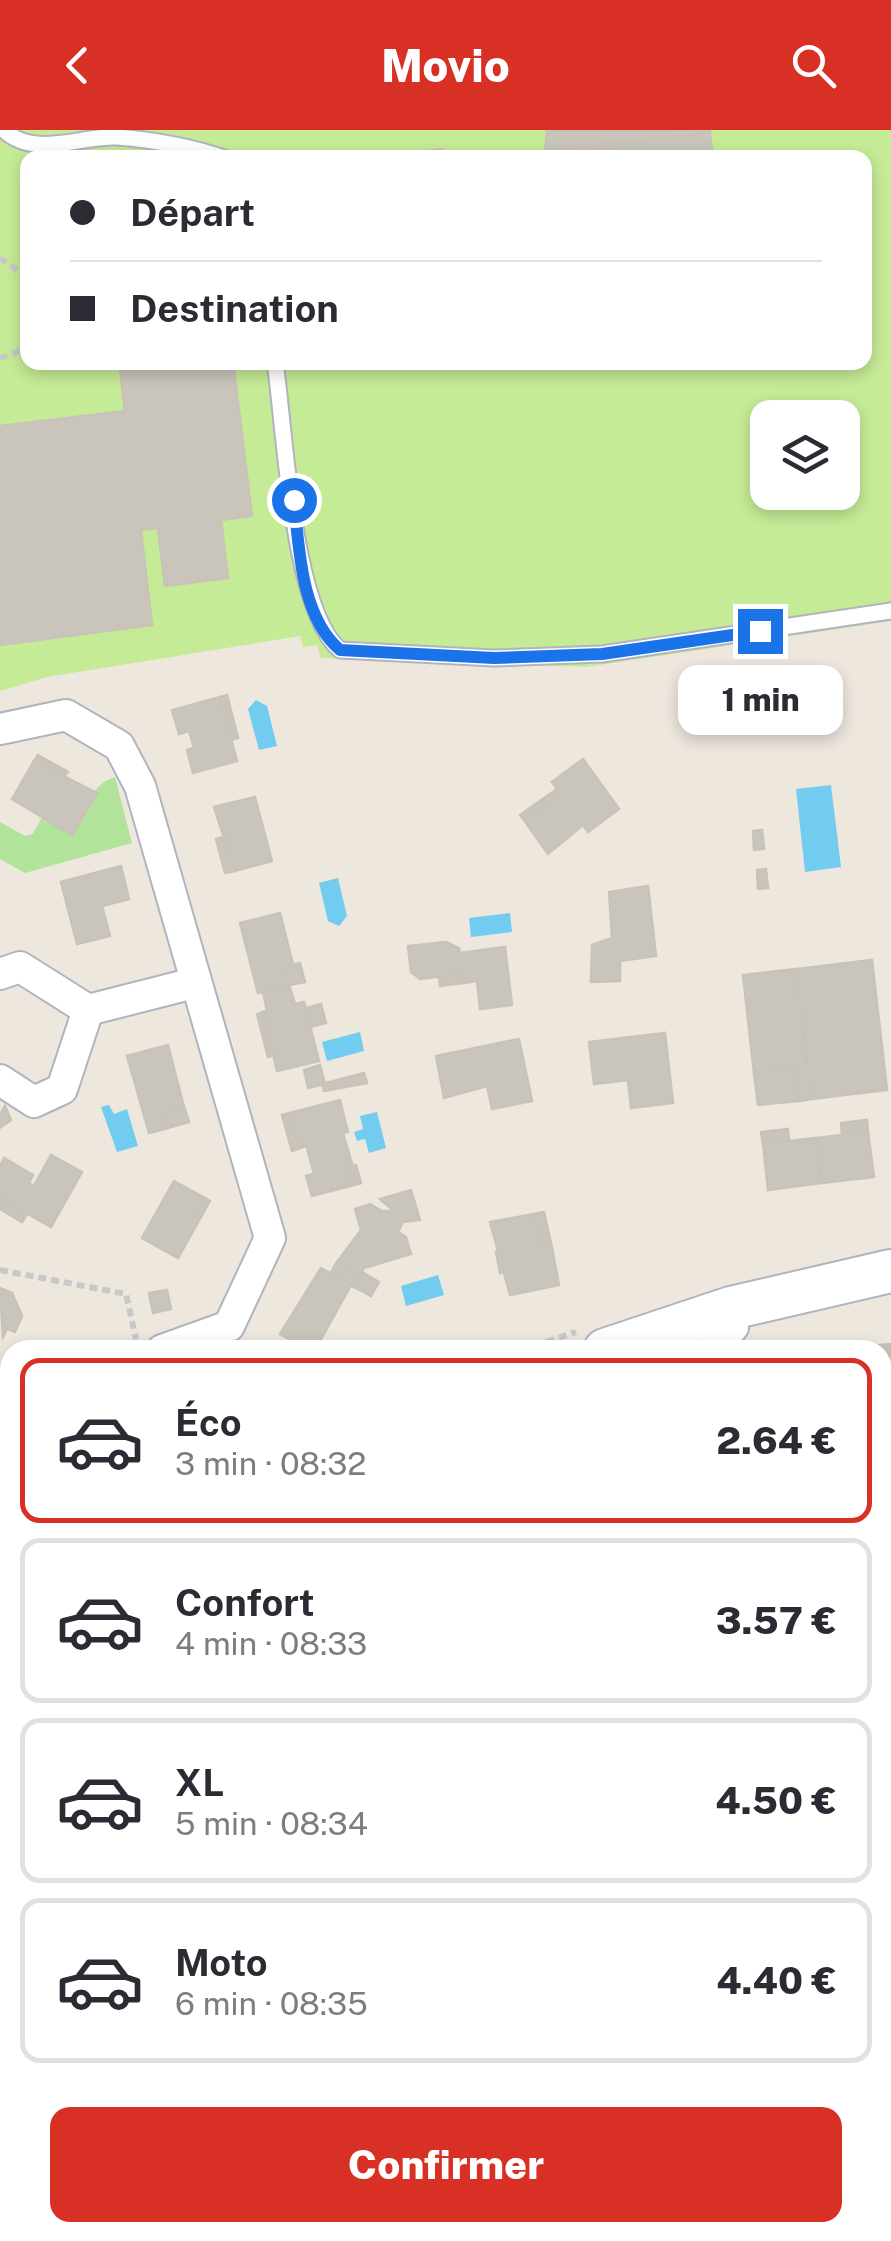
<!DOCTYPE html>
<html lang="fr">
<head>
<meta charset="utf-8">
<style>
  body { margin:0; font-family:"Public Sans",sans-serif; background:#f2f2f3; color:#2b2b33; height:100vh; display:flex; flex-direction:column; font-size:38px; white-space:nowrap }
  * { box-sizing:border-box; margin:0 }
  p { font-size:32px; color:#7c7c81 }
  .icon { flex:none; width:55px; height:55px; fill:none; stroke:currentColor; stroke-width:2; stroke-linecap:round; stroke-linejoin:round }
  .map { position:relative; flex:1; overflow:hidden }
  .sheet { position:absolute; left:0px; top:1210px; width:892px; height:902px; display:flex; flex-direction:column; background:#fff; border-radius:30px 30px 0 0; box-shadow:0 5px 15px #0003 }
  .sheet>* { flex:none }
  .banner { position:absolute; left:20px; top:20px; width:852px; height:220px; border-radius:20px; box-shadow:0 5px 15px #0003; display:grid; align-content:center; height:220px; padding:0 50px; background:#fff }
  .tools { position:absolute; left:750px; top:270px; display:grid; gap:20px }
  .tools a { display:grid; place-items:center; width:110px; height:110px; border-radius:20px; background:#fff; box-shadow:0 5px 15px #0003; font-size:50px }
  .end { position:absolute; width:45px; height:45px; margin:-22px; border:12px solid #1a73e8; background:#fff; box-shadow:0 0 0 5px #fff }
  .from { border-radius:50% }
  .bubble { position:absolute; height:70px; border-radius:20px; background:#fff; box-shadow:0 5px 15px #0003; font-size:32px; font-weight:800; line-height:70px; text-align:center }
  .banner b { display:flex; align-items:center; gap:35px; height:95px; font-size:38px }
  .banner b+b { border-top:2px solid #e1e1e2 }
  .banner i { width:25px; height:25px; background:#2b2b33 }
  ul { padding:18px 0 0; list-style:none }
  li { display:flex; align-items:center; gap:30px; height:165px; margin:0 20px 15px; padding:0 30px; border:5px solid #e1e1e2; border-radius:20px }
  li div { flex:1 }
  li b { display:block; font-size:38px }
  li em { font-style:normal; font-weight:800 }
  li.active { border-color:#d93025 }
  li>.icon { width:90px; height:90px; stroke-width:1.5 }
  .primary-button { display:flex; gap:20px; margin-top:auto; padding:20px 50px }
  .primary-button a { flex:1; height:115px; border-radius:20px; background:#d93025; color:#fff; font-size:40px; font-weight:800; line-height:115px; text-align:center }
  header { display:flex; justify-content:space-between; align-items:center; height:130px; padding:0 50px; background:#d93025; color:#fff; font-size:45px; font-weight:800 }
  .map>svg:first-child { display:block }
</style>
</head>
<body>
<header><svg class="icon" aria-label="back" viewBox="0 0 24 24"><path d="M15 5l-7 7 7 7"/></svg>Movio<svg class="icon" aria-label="search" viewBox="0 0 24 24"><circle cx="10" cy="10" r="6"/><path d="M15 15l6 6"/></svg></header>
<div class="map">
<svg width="891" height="2111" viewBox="0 0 891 2111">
  <rect width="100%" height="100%" fill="#ede7de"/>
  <path fill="#b2e39a" d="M115,647L132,713L25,743L0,729V692L25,706L33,704L42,687L72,705C82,684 91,653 115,647Z"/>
  <g fill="#c6eb96" fill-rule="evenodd">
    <path d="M0,0H891V491L586,537L321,528L317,515L303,517L300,506L47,547L0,561ZM28,28H865V232H28ZM768,288H842V362H768Z"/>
    <polygon points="891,1629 891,1813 883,1814 882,1630"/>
    <polygon points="0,1992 10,1995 10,2102 45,2103 45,2111 0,2111"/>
  </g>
  <g fill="#71ccef">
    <polygon points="256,570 267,576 277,616 259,620 248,579"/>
    <polygon points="831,655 841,737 805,742 796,659"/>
    <polygon points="338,748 347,786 339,796 328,791 319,753"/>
    <polygon points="510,783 512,802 471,807 469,788"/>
    <polygon points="360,902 364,921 327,931 322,912"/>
    <polygon points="109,975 114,984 127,979 138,1016 117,1022 101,977"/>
    <polygon points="377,982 386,1018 369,1023 365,1009 357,1011 354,1002 363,999 360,986"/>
    <polygon points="438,1145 444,1165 406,1176 401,1156"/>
  </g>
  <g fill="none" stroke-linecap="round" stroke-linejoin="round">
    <g stroke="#71ccef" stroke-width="10">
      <polyline points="882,1880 891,1878"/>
      <polyline points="218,2111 238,2102"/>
    </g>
  </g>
  <g fill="#c9c5bc" stroke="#c9c3b7" stroke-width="2.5">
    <polygon points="547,0 710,0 710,3 545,22"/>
    <polygon points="710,3 713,28 546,28 545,22"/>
    <polygon points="443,19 445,28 374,28"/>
    <polygon points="119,232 233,232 252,386 221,390 228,448 165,456 158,398 141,400 152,495 0,515 0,296 125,281"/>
    <polygon points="227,565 238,608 231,610 220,567"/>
    <polygon points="220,567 237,631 193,643 187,620 194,618 189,601 179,604 172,580"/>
    <polygon points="38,625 68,642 62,648 34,631"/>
    <polygon points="583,629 619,679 588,702 583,695 548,724 524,690 561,664 552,652"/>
    <polygon points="34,631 97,663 72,705 12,669"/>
    <polygon points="557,659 561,664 524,690 520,685"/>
    <polygon points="255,667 272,731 235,741 214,677"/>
    <polygon points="762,700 764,719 754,720 753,701"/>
    <polygon points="226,706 235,741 225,743 216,709"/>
    <polygon points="121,736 129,769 102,776 110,806 77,814 61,752"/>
    <polygon points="766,739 768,758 758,759 757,740"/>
    <polygon points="648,756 656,826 620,831 620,851 591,852 592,815 612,808 609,762"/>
    <polygon points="280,783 293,834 284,837 289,855 258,863 240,793"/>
    <polygon points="446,812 459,818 460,823 505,817 512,875 480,879 477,851 463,853 461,844 420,849 411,842 408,816"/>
    <polygon points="872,830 887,960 811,969 796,839"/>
    <polygon points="300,833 305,852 289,855 284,837"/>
    <polygon points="796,839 811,969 800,971 796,938 754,943 743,845"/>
    <polygon points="461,844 463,853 440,856 439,847"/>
    <polygon points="289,855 295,874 304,872 319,931 277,941 263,882 267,881 263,862"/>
    <polygon points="321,874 326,893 310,897 306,878"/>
    <polygon points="263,882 274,925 268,927 257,884"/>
    <polygon points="665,903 673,973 631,978 628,950 594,954 589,912"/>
    <polygon points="519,909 532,971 492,979 487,956 444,968 436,926"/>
    <polygon points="168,915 184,977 164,983 168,998 149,1003 127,926"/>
    <polygon points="320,935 325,954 308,958 304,940"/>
    <polygon points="796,938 800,971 758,975 754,943"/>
    <polygon points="364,943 367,953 324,961 322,954"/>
    <polygon points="340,970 348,1002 343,1003 352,1034 345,1036 350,1056 312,1066 306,1046 314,1044 306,1014 298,1016 290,983"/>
    <polygon points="5,976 11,990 1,997 0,985"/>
    <polygon points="184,977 189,992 168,998 164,983"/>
    <polygon points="290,983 298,1016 306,1016 292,1021 282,985"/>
    <polygon points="867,990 868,1002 842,1005 841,993"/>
    <polygon points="788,999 789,1011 763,1014 761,1002"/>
    <polygon points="868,1002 874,1047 821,1053 816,1008"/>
    <polygon points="816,1008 821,1053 768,1060 763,1014"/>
    <polygon points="51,1025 82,1042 51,1097 0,1068 0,1036 4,1028 33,1045 29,1053 34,1056"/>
    <polygon points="356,1035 361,1053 350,1056 345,1036"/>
    <polygon points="174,1051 205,1068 196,1085 201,1087 178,1128 142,1108"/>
    <polygon points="411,1060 420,1090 403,1092 398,1102 406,1107 411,1124 364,1138 360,1145 337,1132 361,1100 355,1079 370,1074 382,1081 394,1081 380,1069"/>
    <polygon points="0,1068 27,1084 22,1092 0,1079"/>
    <polygon points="205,1068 210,1071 201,1087 196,1085"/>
    <polygon points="544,1082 552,1118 540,1112 534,1084"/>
    <polygon points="534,1084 540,1112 552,1118 559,1155 510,1165 490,1092"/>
    <polygon points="501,1121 505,1142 500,1143 496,1122"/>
    <polygon points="337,1132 360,1145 354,1157 330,1144"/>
    <polygon points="321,1138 351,1155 315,1220 309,1220 280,1204"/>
    <polygon points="362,1142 379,1152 371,1166 354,1157"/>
    <polygon points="0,1158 12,1163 22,1186 15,1202 7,1199 3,1207"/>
    <polygon points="167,1160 171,1179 153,1183 149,1163"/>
    <polygon points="891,1214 891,1223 852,1220 852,1218"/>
    <polygon points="891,1223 891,1334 882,1334 882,1224"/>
    <polygon points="9,1320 10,1362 6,1367 0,1365 0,1325"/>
    <polygon points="882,1334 891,1334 891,1440 882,1441"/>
  </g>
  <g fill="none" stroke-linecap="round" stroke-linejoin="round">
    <defs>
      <g id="lane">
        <path d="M4,0C34,29 82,5 117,7C154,10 189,16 224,28"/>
        <path d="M275,232C285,299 292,480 340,520L494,528L602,524L891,481"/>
      </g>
      <g id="street">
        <polyline points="0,599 66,585 119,616 140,656 270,1108 229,1196 162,1220"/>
        <polyline points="0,844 20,837 88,880 194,853"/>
        <polyline points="0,950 34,972 62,959 88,880"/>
        <polyline points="713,1220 733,1197 731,1178"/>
        <polyline points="0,1257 10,1255"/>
      </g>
      <g id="secondary">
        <polyline points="605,1220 731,1178 891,1141"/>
        <polyline points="0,1495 10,1489"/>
        <polyline points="0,1534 10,1526"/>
      </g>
    </defs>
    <use href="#lane" stroke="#b1b4bf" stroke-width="19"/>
    <use href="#street" stroke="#b1b4bf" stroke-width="34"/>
    <use href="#secondary" stroke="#b1b4bf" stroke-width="46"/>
    <g stroke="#c8c8c8" stroke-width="6" stroke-dasharray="8 5" stroke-linecap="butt">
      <polyline points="0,128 28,148"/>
      <polyline points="0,228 28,218"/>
      <polyline points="0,1140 126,1164 136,1209"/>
      <polyline points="522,1220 576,1202"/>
      <polyline points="882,1846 891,1844"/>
      <polyline points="0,1877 10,1876"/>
      <polyline points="0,1980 10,1981"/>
    </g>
    <use href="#lane" stroke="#fff" stroke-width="15"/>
    <use href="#street" stroke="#fff" stroke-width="30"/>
    <use href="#secondary" stroke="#fff" stroke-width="42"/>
  </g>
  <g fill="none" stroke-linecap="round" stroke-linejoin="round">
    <path stroke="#1a73e8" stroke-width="12" d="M294,370C299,419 301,487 340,520L494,528L602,524L760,501"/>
  </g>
</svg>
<div class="tools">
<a><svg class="icon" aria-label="layers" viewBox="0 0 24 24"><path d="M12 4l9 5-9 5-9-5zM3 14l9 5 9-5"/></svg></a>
</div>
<i class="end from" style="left:294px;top:370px"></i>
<i class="end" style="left:760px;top:501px"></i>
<div class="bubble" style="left:678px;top:535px;width:165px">1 min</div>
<div class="banner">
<b><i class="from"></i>Départ</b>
<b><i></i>Destination</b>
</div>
<section class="sheet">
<ul>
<li class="active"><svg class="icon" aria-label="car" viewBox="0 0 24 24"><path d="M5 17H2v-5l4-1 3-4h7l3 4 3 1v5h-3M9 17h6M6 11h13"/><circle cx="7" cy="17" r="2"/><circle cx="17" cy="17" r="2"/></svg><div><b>Éco</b><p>3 min · 08:32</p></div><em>2.64 €</em></li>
<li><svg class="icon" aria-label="car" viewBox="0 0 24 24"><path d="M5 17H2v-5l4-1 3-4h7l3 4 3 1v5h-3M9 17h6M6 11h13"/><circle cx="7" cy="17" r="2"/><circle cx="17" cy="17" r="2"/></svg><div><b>Confort</b><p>4 min · 08:33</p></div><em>3.57 €</em></li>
<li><svg class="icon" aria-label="car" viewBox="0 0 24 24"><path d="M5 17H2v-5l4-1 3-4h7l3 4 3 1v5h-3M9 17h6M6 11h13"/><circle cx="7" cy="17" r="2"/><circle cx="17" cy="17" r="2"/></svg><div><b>XL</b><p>5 min · 08:34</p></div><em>4.50 €</em></li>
<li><svg class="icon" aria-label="car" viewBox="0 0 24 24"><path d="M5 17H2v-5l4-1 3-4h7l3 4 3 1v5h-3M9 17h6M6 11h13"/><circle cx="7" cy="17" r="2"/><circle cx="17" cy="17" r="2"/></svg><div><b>Moto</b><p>6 min · 08:35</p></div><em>4.40 €</em></li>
</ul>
<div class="primary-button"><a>Confirmer</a></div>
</section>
</div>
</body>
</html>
